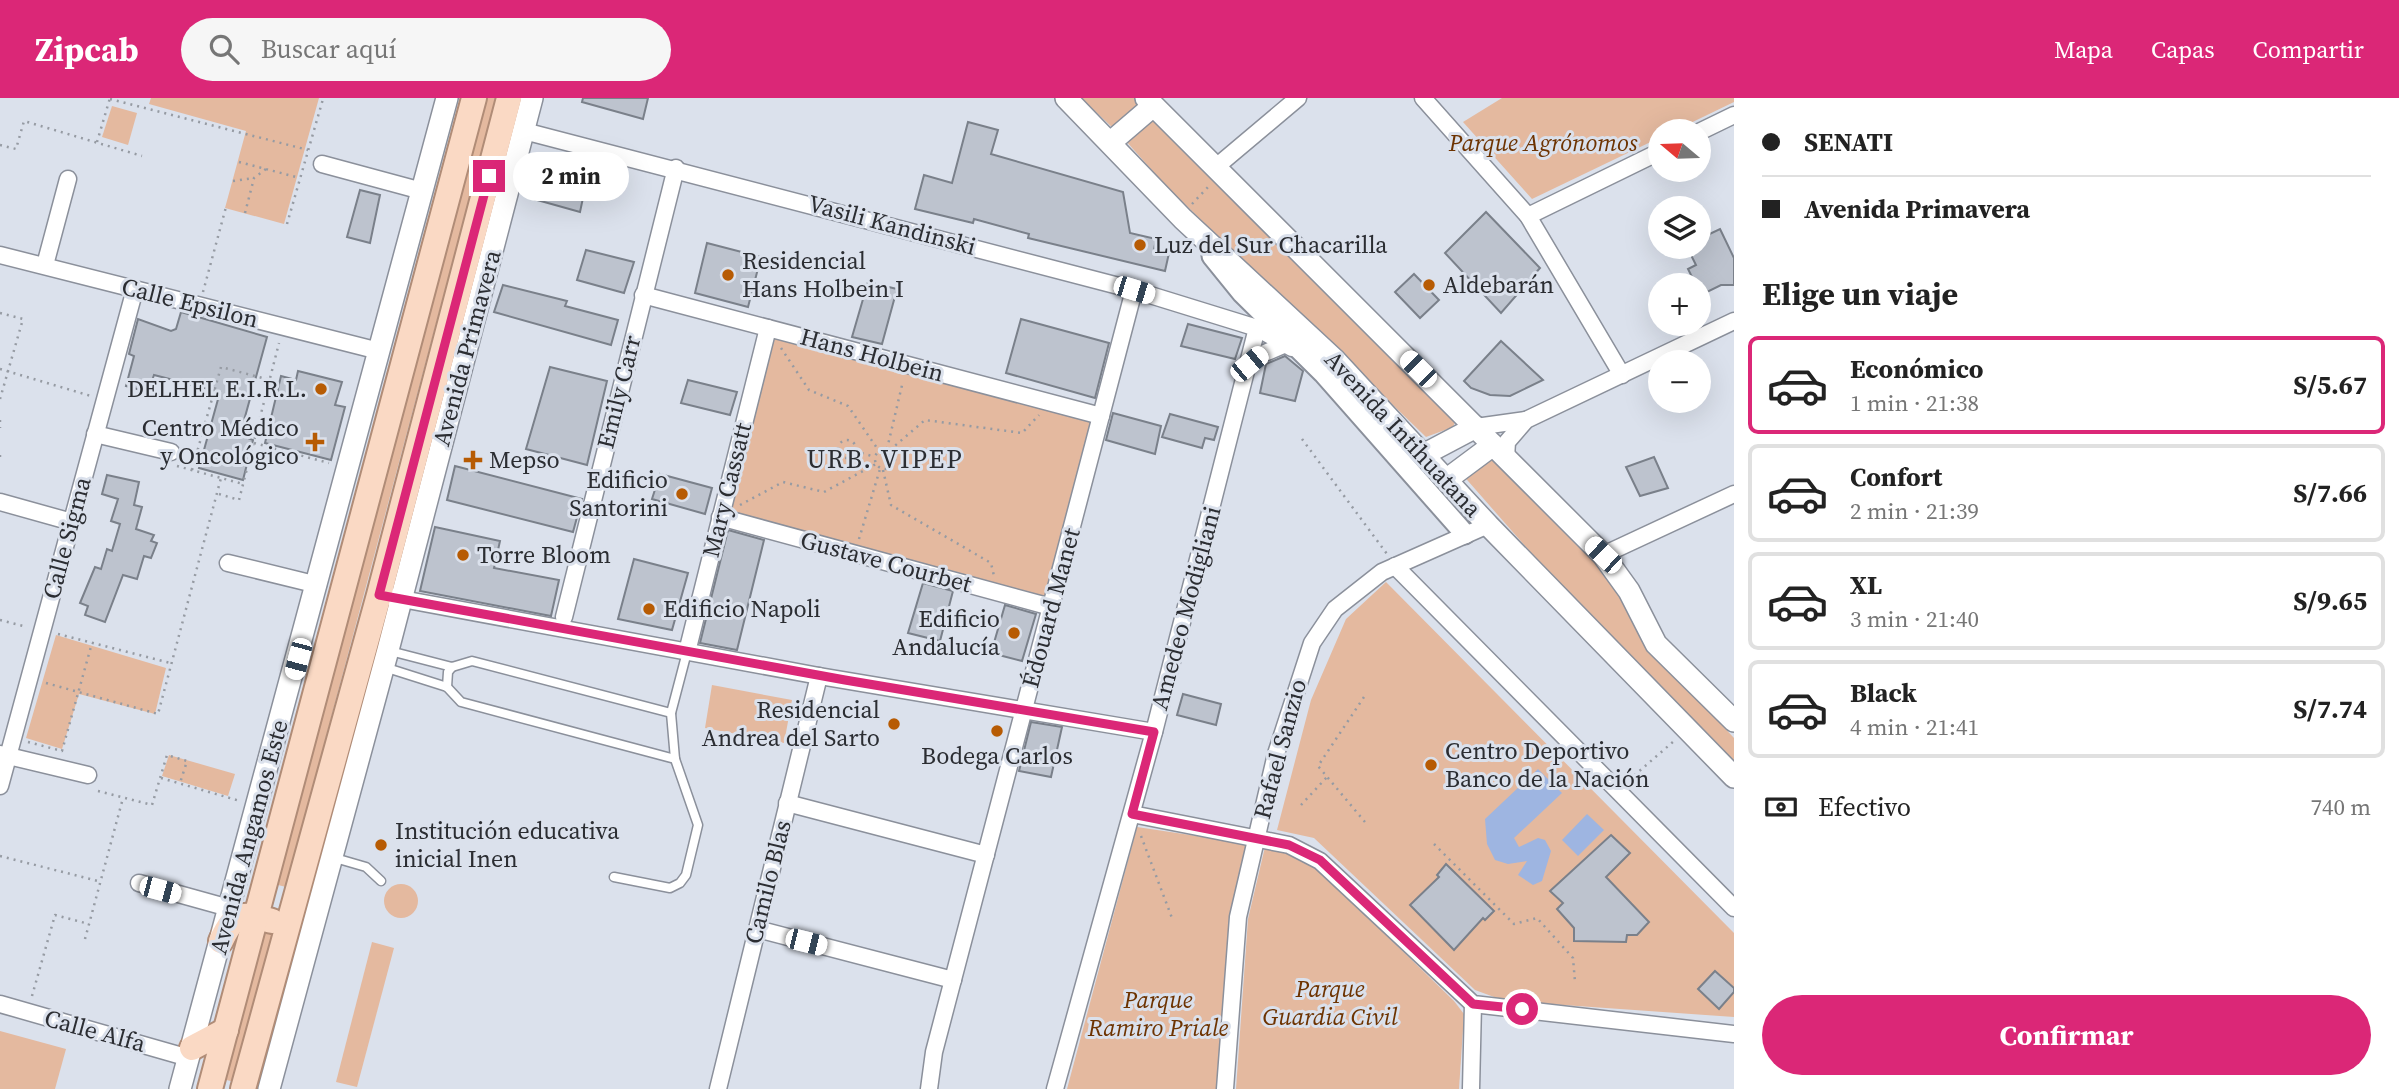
<!DOCTYPE html>
<html lang="es">
<head>
<meta charset="utf-8">
<style>
  body { margin:0; font-family:"Source Serif 4",serif; background:#f6f6f6; color:#222; height:100vh; display:flex; flex-direction:column; font-size:26px; white-space:nowrap }
  * { box-sizing:border-box; margin:0 }
  p { font-size:23px; color:#767676 }
  .icon { flex:none; width:38px; height:38px; fill:none; stroke:currentColor; stroke-width:2; stroke-linecap:round; stroke-linejoin:round }
  .map { position:relative; flex:1; overflow:hidden }
  .panel { display:flex; flex-direction:column; background:#fff; width:665px }
  .panel>* { flex:none }
  .hud { display:grid; align-content:center; height:154px; padding:0 28px; background:#fff }
  .needle { width:46px; rotate:289deg }
  .fabs { position:absolute; left:1648px; top:21px; display:grid; gap:14px }
  .fabs a { display:grid; place-items:center; width:63px; height:63px; border-radius:50%; background:#fff; box-shadow:0 7px 28px #0002; font-size:35px }
  .end { position:absolute; width:32px; height:32px; margin:-16px; border:9px solid #db2777; background:#fff; box-shadow:0 0 0 4px #fff }
  .from { border-radius:50% }
  .bubble { position:absolute; height:49px; border-radius:24px; background:#fff; box-shadow:0 7px 28px #0002; font-size:23px; font-weight:700; line-height:49px; text-align:center }
  .car { position:absolute; width:21px; height:42px; margin:-21px -10px; border-radius:9px; box-shadow:0 0 5px 2px #0007; background:linear-gradient(#fff 24%,#345 0 40%,#fff 0 76%,#345 0 86%,#fff 0) }
  .hud b { display:flex; align-items:center; gap:24px; height:66px; font-size:26px }
  .hud b+b { border-top:2px solid #e0e0e0 }
  .hud i { width:18px; height:18px; background:#222 }
  ul { padding:0; list-style:none }
  li { display:flex; align-items:center; gap:21px; height:98px; margin:0 14px 10px; padding:0 14px; border:4px solid #e0e0e0; border-radius:10px }
  li div { flex:1 }
  li b { display:block; font-size:26px }
  li em { font-style:normal; font-weight:700 }
  li.active { border-color:#db2777 }
  li>.icon { width:63px; height:63px; stroke-width:1.5 }
  h2 { padding:0 28px; font-size:32px; line-height:84px }
  .pay { display:flex; align-items:center; gap:18px; height:77px; padding:0 28px; font-size:26px }
  .pay p { margin-inline-start:auto }
  .cta { display:flex; gap:14px; margin-top:auto; padding:14px 28px }
  .cta a { flex:1; height:80px; border-radius:42px; background:#db2777; color:#fff; font-size:28px; font-weight:700; line-height:80px; text-align:center }
  header { display:flex; align-items:center; gap:42px; box-sizing:border-box; height:98px; padding:0 35px; background:#db2777; color:#fff }
  header strong { font-size:33px }
  nav { display:flex; gap:38px; margin-inline-start:auto; font-size:24px }
  .search { width:490px; height:63px; background:#f6f6f6; display:flex; align-items:center; gap:18px; box-sizing:border-box; padding:0 24px; border-radius:38px; color:#767676; font-size:26px }
  main { display:flex; flex:1; min-height:0 }
  .map>svg:first-child { display:block }
</style>
</head>
<body>
<header>
<strong>Zipcab</strong>
<div class="search"><svg class="icon" aria-label="search" viewBox="0 0 24 24"><circle cx="10" cy="10" r="6"/><path d="M15 15l6 6"/></svg>Buscar aquí</div>
<nav><a>Mapa</a><a>Capas</a><a>Compartir</a></nav>
</header>
<main>
<div class="map">
<svg width="1734" height="991" viewBox="0 0 1734 991">
  <rect width="100%" height="100%" fill="#dbe1ec"/>
  <g fill="#e4b99f">
    <polygon points="151,0 319,0 284,126 225,110 246,33 149,6"/>
    <polygon points="483,0 496,0 286,789 274,786"/>
    <polygon points="1081,0 1136,0 1141,7 1115,32"/>
    <polygon points="1502,0 1734,0 1734,4 1674,33 1661,33 1661,39 1532,101 1463,24"/>
    <polygon points="112,8 137,15 128,47 102,39"/>
    <polygon points="1151,16 1456,322 1453,329 1426,339 1166,88 1125,42"/>
    <polygon points="773,237 1093,322 1047,502 728,414"/>
    <polygon points="1490,356 1607,477 1663,564 1734,640 1734,669 1540,465 1461,375"/>
    <polygon points="1386,484 1734,835 1734,919 1505,903 1475,892 1314,740 1277,732 1311,602 1346,521"/>
    <polygon points="56,537 166,570 155,616 79,596 62,651 26,640"/>
    <polygon points="712,587 792,602 784,645 705,630"/>
    <polygon points="169,657 235,676 228,698 162,678"/>
    <polygon points="1137,729 1250,746 1221,991 1067,991"/>
    <polygon points="1265,749 1296,756 1316,769 1454,903 1464,916 1459,991 1236,991 1248,821"/>
    <circle cx="401" cy="803" r="17"/>
    <polygon points="264,831 276,834 234,984 223,981"/>
    <polygon points="372,844 394,850 357,989 336,984"/>
    <polygon points="0,933 66,951 55,991 0,991"/>
  </g>
  <g fill="#9eb5e1">
    <polygon points="1538,671 1562,695 1514,740 1519,749 1538,740 1545,742 1551,753 1542,783 1533,787 1518,777 1527,763 1508,766 1495,762 1487,746 1485,721"/>
    <polygon points="1587,716 1604,732 1578,758 1562,742"/>
  </g>
  <g fill="#bdc3ce" stroke="#7a808a" stroke-width="2">
    <polygon points="583,0 648,0 643,21 582,4"/>
    <polygon points="968,24 998,32 991,56 1123,94 1130,135 1156,141 1154,152 1169,155 1165,173 1028,140 1029,136 974,121 973,125 915,111 924,77 952,85"/>
    <polygon points="557,57 590,67 580,114 530,100 536,78 542,79 546,67 554,69"/>
    <polygon points="360,92 380,97 370,145 347,139"/>
    <polygon points="1486,114 1540,170 1501,215 1445,155"/>
    <polygon points="1720,131 1734,160 1734,187 1721,187 1699,198 1699,187 1696,187 1688,171 1696,167 1687,149 1699,149 1699,141"/>
    <polygon points="707,145 761,159 748,209 695,195"/>
    <polygon points="586,152 634,164 624,195 577,182"/>
    <polygon points="1414,176 1439,202 1420,220 1395,194"/>
    <polygon points="868,184 897,191 882,246 852,239"/>
    <polygon points="503,187 567,203 565,208 618,222 611,247 494,214"/>
    <polygon points="181,214 267,239 240,337 253,342 243,382 199,370 220,294 154,277 148,294 126,288 134,258 129,256 138,221 171,233 176,231"/>
    <polygon points="1021,221 1109,245 1095,300 1006,275"/>
    <polygon points="1188,226 1242,240 1235,261 1181,248"/>
    <polygon points="1501,243 1543,282 1510,298 1490,297 1471,290 1464,283"/>
    <polygon points="1285,258 1303,273 1295,303 1260,295 1266,266"/>
    <polygon points="550,269 607,283 587,367 526,351"/>
    <polygon points="298,273 342,284 335,307 345,309 331,362 265,345 281,278 296,282"/>
    <polygon points="688,282 737,294 730,317 681,305"/>
    <polygon points="1113,315 1161,328 1155,356 1106,342"/>
    <polygon points="1170,316 1218,329 1214,342 1205,340 1202,350 1162,339"/>
    <polygon points="1654,359 1668,390 1640,398 1626,369"/>
    <polygon points="455,368 582,401 573,434 447,402"/>
    <polygon points="660,376 712,390 705,416 652,401"/>
    <polygon points="107,377 139,384 134,407 142,409 136,431 154,437 151,443 157,445 151,460 144,458 137,481 123,477 105,524 85,517 88,508 80,505 95,469 101,471 107,451 112,453 120,426 111,423 118,401 102,396"/>
    <polygon points="435,429 500,443 494,470 559,482 551,518 420,493"/>
    <polygon points="728,432 764,442 737,552 700,545"/>
    <polygon points="634,461 688,475 672,532 618,521"/>
    <polygon points="923,485 953,493 940,543 908,535"/>
    <polygon points="1005,507 1036,516 1022,563 991,555"/>
    <polygon points="1183,596 1221,606 1216,627 1177,617"/>
    <polygon points="1031,624 1062,629 1051,679 1019,673"/>
    <polygon points="1611,737 1630,755 1606,779 1649,824 1637,837 1627,837 1626,844 1574,843 1574,830 1557,811 1563,805 1550,793"/>
    <polygon points="1446,766 1494,813 1485,822 1483,820 1454,852 1410,807 1439,779 1437,777"/>
    <polygon points="1715,873 1734,890 1734,894 1719,911 1698,891"/>
  </g>
  <g fill="none" stroke-linecap="round" stroke-linejoin="round">
    <defs>
      <g id="service">
        <polyline points="390,553 452,569 472,563 671,615"/>
        <polyline points="384,569 447,589 461,604 675,661"/>
        <polyline points="447,589 448,574 452,569"/>
        <polyline points="335,760 366,769 381,783"/>
        <polyline points="614,779 670,790 680,785 686,777 698,727 675,661 671,615 687,554"/>
      </g>
      <g id="minor">
        <polyline points="1423,0 1528,118 1622,277"/>
        <polyline points="524,33 1134,192 1257,230 1292,250"/>
        <polyline points="1699,34 1734,17"/>
        <polyline points="322,66 422,93"/>
        <polyline points="1216,69 1298,0"/>
        <polyline points="1528,118 1661,53"/>
        <polyline points="0,157 379,253"/>
        <polyline points="45,167 68,81"/>
        <polyline points="643,197 1101,318"/>
        <polyline points="1249,266 1260,257 1286,246"/>
        <polyline points="1476,329 1526,322"/>
        <polyline points="95,336 171,354"/>
        <polyline points="1506,360 1507,344 1526,322 1734,223"/>
        <polyline points="0,404 72,424"/>
        <polyline points="720,419 1051,509"/>
        <polyline points="1603,457 1734,396"/>
        <polyline points="228,465 318,487"/>
        <polyline points="1395,468 1734,810"/>
        <polyline points="391,499 819,578 1154,634"/>
        <polyline points="564,519 676,70"/>
        <polyline points="687,554 768,230"/>
        <polyline points="0,656 88,677"/>
        <polyline points="0,688 135,191"/>
        <polyline points="787,705 986,757"/>
        <polyline points="1132,716 1289,747 1320,763 1473,906 1734,936"/>
        <polyline points="139,785 229,810"/>
        <polyline points="757,831 953,882"/>
        <polyline points="0,906 189,960"/>
        <polyline points="718,991 819,578"/>
        <polyline points="929,991 934,954 1134,192"/>
        <polyline points="1055,991 1154,634 1257,230"/>
        <polyline points="1225,991 1238,819 1276,656 1312,545 1335,511 1382,474 1488,427"/>
        <polyline points="1471,991 1473,906"/>
      </g>
      <polyline id="tertiary" points="1212,158 1242,195 1323,275 1465,436"/>
      <g id="secondary">
        <polyline points="1066,0 1183,121 1334,261 1488,427 1734,679"/>
        <polyline points="1146,0 1603,457 1629,493 1656,546 1734,623"/>
        <polyline points="1111,44 1153,8"/>
        <polyline points="1423,357 1476,329"/>
        <polyline points="1446,382 1493,347"/>
        <polyline points="180,991 447,0"/>
        <polyline points="269,991 388,552 532,0"/>
      </g>
      <g id="primary">
        <path d="M221,843C236,812 242,815 272,823"/>
        <polyline points="192,950 226,932"/>
        <polyline points="210,991 474,0"/>
        <polyline points="243,991 379,497 509,0"/>
      </g>
    </defs>
    <use href="#service" stroke="#8b909b" stroke-width="11"/>
    <use href="#minor" stroke="#8b909b" stroke-width="19"/>
    <use href="#tertiary" stroke="#8b909b" stroke-width="23"/>
    <use href="#secondary" stroke="#8b909b" stroke-width="24"/>
    <use href="#primary" stroke="#b08c77" stroke-width="28"/>
    <g stroke="#969ba3" stroke-width="2.5" stroke-dasharray="2 5" stroke-linecap="butt">
      <polyline points="110,1 308,52"/>
      <polyline points="97,44 110,0"/>
      <polyline points="0,47 16,51 24,23 142,58"/>
      <polyline points="239,64 300,80"/>
      <polyline points="233,83 254,80"/>
      <polyline points="1192,106 1209,88"/>
      <polyline points="245,115 254,80 266,71"/>
      <polyline points="287,126 323,1"/>
      <polyline points="203,194 226,109"/>
      <polyline points="0,215 23,221 0,301"/>
      <polyline points="781,250 809,292 848,308 879,353"/>
      <polyline points="0,271 91,298"/>
      <polyline points="0,322 0,330"/>
      <polyline points="1302,341 1387,456"/>
      <circle cx="847" cy="351" r="9"/>
      <polyline points="254,345 329,365"/>
      <circle cx="885" cy="361" r="10"/>
      <polyline points="887,351 903,283"/>
      <polyline points="890,352 925,322 1022,335 1039,317"/>
      <polyline points="855,353 875,359"/>
      <polyline points="0,357 0,363"/>
      <polyline points="177,368 243,386"/>
      <polyline points="192,372 221,269 270,282"/>
      <polyline points="883,372 891,407 991,465 994,478"/>
      <polyline points="219,396 239,402 279,245"/>
      <polyline points="740,407 783,384 824,394 876,366"/>
      <polyline points="859,441 880,371"/>
      <polyline points="0,522 27,529"/>
      <polyline points="58,536 170,565"/>
      <polyline points="46,585 158,616 221,380"/>
      <polyline points="1364,599 1318,668 1365,724"/>
      <polyline points="28,644 62,653 92,545"/>
      <polyline points="161,680 240,703"/>
      <polyline points="1629,682 1674,643"/>
      <polyline points="98,693 152,707 167,657 187,663 180,685"/>
      <polyline points="1301,707 1327,679"/>
      <polyline points="1141,738 1172,820"/>
      <polyline points="1434,746 1514,826 1537,820 1573,860 1575,884"/>
      <polyline points="0,758 98,783"/>
      <polyline points="85,841 123,700"/>
      <polyline points="32,898 55,817 89,826"/>
    </g>
    <use href="#service" stroke="#fff" stroke-width="8"/>
    <use href="#minor" stroke="#fff" stroke-width="16"/>
    <use href="#tertiary" stroke="#fff" stroke-width="19"/>
    <use href="#secondary" stroke="#fff" stroke-width="21"/>
    <use href="#primary" stroke="#fad9c4" stroke-width="24"/>
  </g>
  <g fill="none" stroke-linecap="round" stroke-linejoin="round">
    <polyline stroke="#db2777" stroke-width="9" points="489,78 379,497 845,582 1154,634 1132,716 1289,747 1320,762 1473,906 1522,911"/>
  </g>
  <g fill="#b75b03" stroke="#dbe1ec" stroke-width="2.5">
    <circle cx="1140" cy="147" r="7"/>
    <circle cx="728" cy="177" r="7"/>
    <circle cx="1429" cy="187" r="7"/>
    <circle cx="321" cy="291" r="7"/>
    <path d="M311.5 333.5h7v7h7v7h-7v7h-7v-7h-7v-7h7z"/>
    <path d="M469.5 351.5h7v7h7v7h-7v7h-7v-7h-7v-7h7z"/>
    <circle cx="682" cy="396" r="7"/>
    <circle cx="463" cy="457" r="7"/>
    <circle cx="649" cy="511" r="7"/>
    <circle cx="1014" cy="535" r="7"/>
    <circle cx="894" cy="626" r="7"/>
    <circle cx="997" cy="633" r="7"/>
    <circle cx="1431" cy="667" r="7"/>
    <circle cx="381" cy="747" r="7"/>
  </g>
  <g text-anchor="middle" stroke-width="6" stroke-linejoin="round" paint-order="stroke">
    <g font-size="24" font-style="italic" fill="#6d3301" stroke="#dbe1ec">
      <text x="1543" y="53">Parque Agrónomos</text>
      <text x="1330" y="899">Parque<tspan x="1330" dy="28">Guardia Civil</tspan></text>
      <text x="1158" y="910">Parque<tspan x="1158" dy="28">Ramiro Priale</tspan></text>
    </g>
    <g font-size="24" fill="#2b2d32" stroke="#dbe1ec">
      <text transform="translate(892 127) rotate(15)" y="8">Vasili Kandinski</text>
      <text transform="translate(190 205) rotate(14)" y="8">Calle Epsilon</text>
      <text transform="translate(467 250) rotate(-75)" y="8">Avenida Primavera</text>
      <text transform="translate(872 257) rotate(15)" y="8">Hans Holbein</text>
      <text transform="translate(619 294) rotate(-76)" y="8">Emily Carr</text>
      <text transform="translate(1403 336) rotate(47)" y="8">Avenida Intihuatana</text>
      <text transform="translate(727 392) rotate(-76)" y="8">Mary Cassatt</text>
      <text transform="translate(67 440) rotate(-75)" y="8">Calle Sigma</text>
      <text transform="translate(886 464) rotate(15)" y="8">Gustave Courbet</text>
      <text transform="translate(1051 510) rotate(-75)" y="8">Édouard Manet</text>
      <text transform="translate(1186 510) rotate(-75)" y="8">Amedeo Modigliani</text>
      <text transform="translate(1280 651) rotate(-75)" y="8">Rafael Sanzio</text>
      <text transform="translate(249 739) rotate(-75)" y="8">Avenida Angamos Este</text>
      <text transform="translate(768 784) rotate(-76)" y="8">Camilo Blas</text>
      <text transform="translate(95 933) rotate(15)" y="8">Calle Alfa</text>
    </g>
    <g font-size="24" fill="#2b2d32" stroke="#dbe1ec" text-anchor="start">
      <text x="1154" y="155">Luz del Sur Chacarilla</text>
      <text x="742" y="171">Residencial<tspan x="742" dy="28">Hans Holbein I</tspan></text>
      <text x="1443" y="195">Aldebarán</text>
      <text x="307" y="299" text-anchor="end">DELHEL E.I.R.L.</text>
      <text x="299" y="338" text-anchor="end">Centro Médico<tspan x="299" dy="28">y Oncológico</tspan></text>
      <text x="489" y="370">Mepso</text>
      <text x="668" y="390" text-anchor="end">Edificio<tspan x="668" dy="28">Santorini</tspan></text>
      <text x="477" y="465">Torre Bloom</text>
      <text x="663" y="519">Edificio Napoli</text>
      <text x="1000" y="529" text-anchor="end">Edificio<tspan x="1000" dy="28">Andalucía</tspan></text>
      <text x="880" y="620" text-anchor="end">Residencial<tspan x="880" dy="28">Andrea del Sarto</tspan></text>
      <text x="1445" y="661">Centro Deportivo<tspan x="1445" dy="28">Banco de la Nación</tspan></text>
      <text x="997" y="666" text-anchor="middle">Bodega Carlos</text>
      <text x="395" y="741">Institución educativa<tspan x="395" dy="28">inicial Inen</tspan></text>
    </g>
    <g font-size="26" letter-spacing="2" fill="#2b2d32" stroke="#dbe1ec">
      <text x="885" y="370">URB. VIPEP</text>
    </g>
  </g>
</svg>
<div class="fabs">
<a><svg class="needle" viewBox="-14 -14 28 28"><path d="M0-13l5 13h-10z" fill="#e53935"/><path d="M0 13l5-13h-10z" fill="#767676"/></svg></a>
<a><svg class="icon" aria-label="layers" viewBox="0 0 24 24"><path d="M12 4l9 5-9 5-9-5zM3 14l9 5 9-5"/></svg></a>
<a>+</a>
<a>−</a>
</div>
<i class="end from" style="left:1522px;top:911px"></i>
<i class="end" style="left:489px;top:78px"></i>
<div class="bubble" style="left:513px;top:54px;width:116px">2 min</div>
<i class="car" style="left:1134px;top:192px;rotate:107deg"></i>
<i class="car" style="left:1249px;top:266px;rotate:50deg"></i>
<i class="car" style="left:1418px;top:271px;rotate:315deg"></i>
<i class="car" style="left:1603px;top:457px;rotate:314deg"></i>
<i class="car" style="left:298px;top:561px;rotate:195deg"></i>
<i class="car" style="left:160px;top:792px;rotate:105deg"></i>
<i class="car" style="left:806px;top:844px;rotate:104deg"></i>
</div>
<section class="panel">
<div class="hud">
<b><i class="from"></i>SENATI</b>
<b><i></i>Avenida Primavera</b>
</div>
<h2>Elige un viaje</h2>
<ul>
<li class="active"><svg class="icon" aria-label="car" viewBox="0 0 24 24"><path d="M5 17H2v-5l4-1 3-4h7l3 4 3 1v5h-3M9 17h6M6 11h13"/><circle cx="7" cy="17" r="2"/><circle cx="17" cy="17" r="2"/></svg><div><b>Económico</b><p>1 min · 21:38</p></div><em>S/5.67</em></li>
<li><svg class="icon" aria-label="car" viewBox="0 0 24 24"><path d="M5 17H2v-5l4-1 3-4h7l3 4 3 1v5h-3M9 17h6M6 11h13"/><circle cx="7" cy="17" r="2"/><circle cx="17" cy="17" r="2"/></svg><div><b>Confort</b><p>2 min · 21:39</p></div><em>S/7.66</em></li>
<li><svg class="icon" aria-label="car" viewBox="0 0 24 24"><path d="M5 17H2v-5l4-1 3-4h7l3 4 3 1v5h-3M9 17h6M6 11h13"/><circle cx="7" cy="17" r="2"/><circle cx="17" cy="17" r="2"/></svg><div><b>XL</b><p>3 min · 21:40</p></div><em>S/9.65</em></li>
<li><svg class="icon" aria-label="car" viewBox="0 0 24 24"><path d="M5 17H2v-5l4-1 3-4h7l3 4 3 1v5h-3M9 17h6M6 11h13"/><circle cx="7" cy="17" r="2"/><circle cx="17" cy="17" r="2"/></svg><div><b>Black</b><p>4 min · 21:41</p></div><em>S/7.74</em></li>
</ul>
<div class="pay"><svg class="icon" aria-label="cash" viewBox="0 0 24 24"><path d="M3 7h18v10H3z"/><circle cx="12" cy="12" r="2"/></svg>Efectivo<p>740 m</p></div>
<div class="cta"><a>Confirmar</a></div>
</section>
</main>
</body>
</html>
